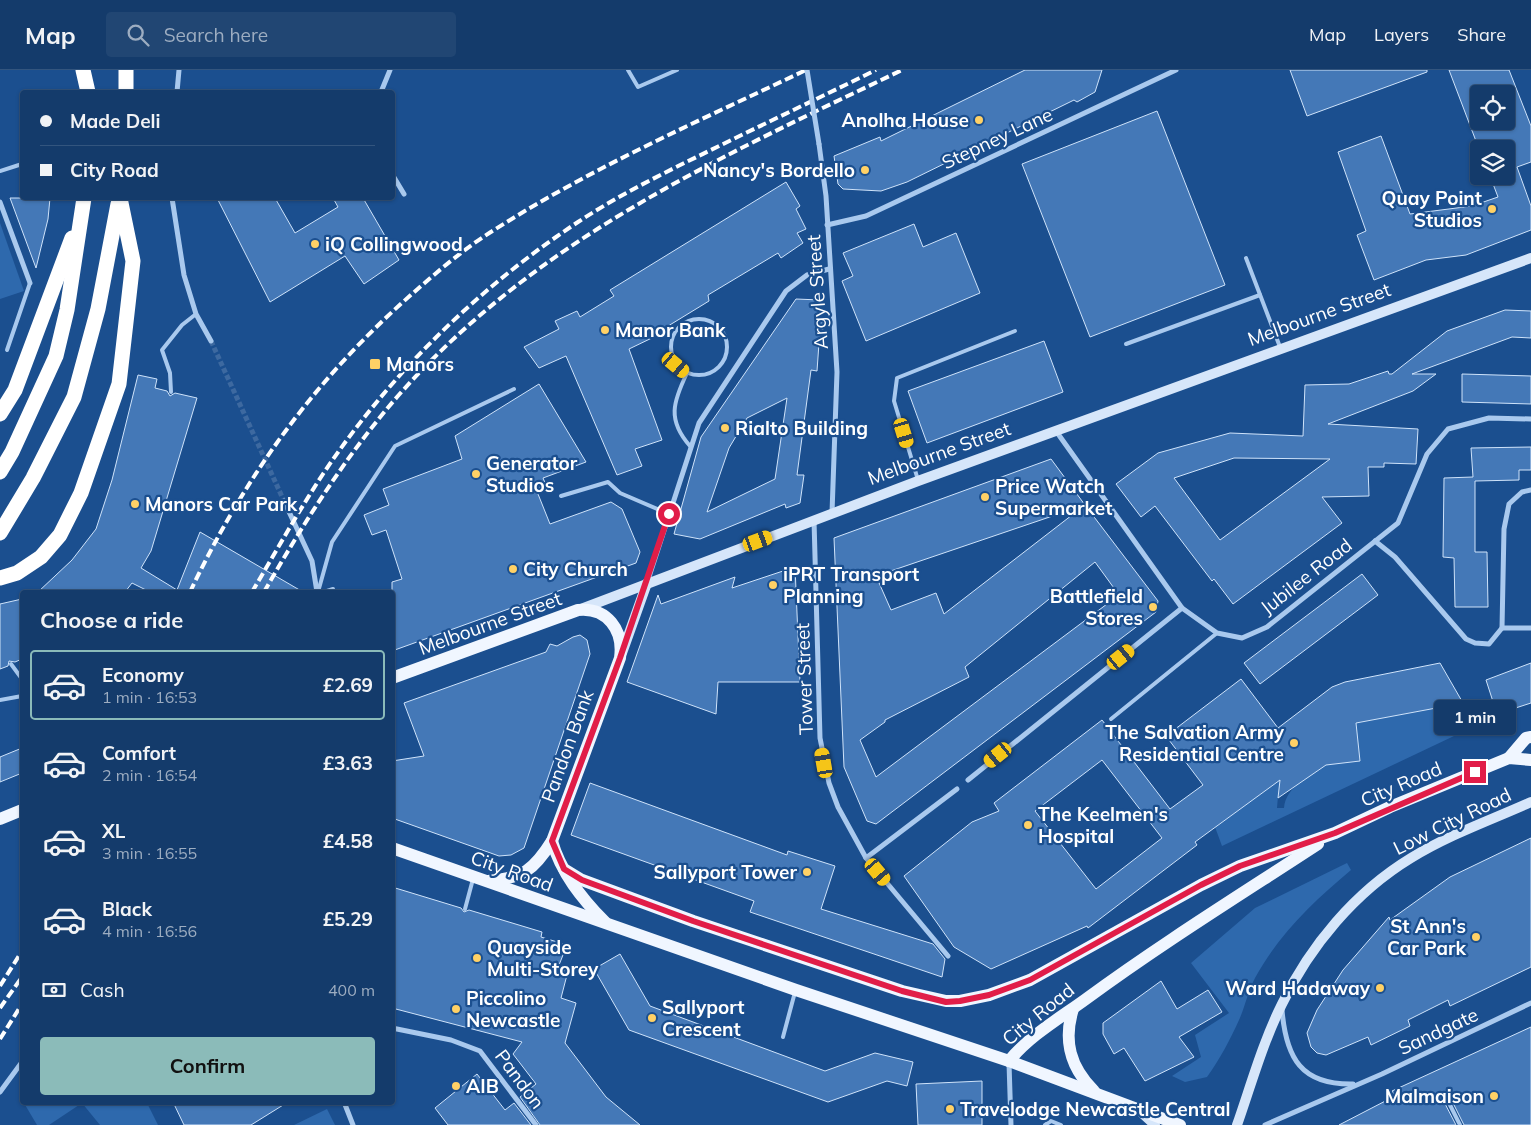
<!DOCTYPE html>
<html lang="en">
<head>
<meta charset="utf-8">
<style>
  body { margin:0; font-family:Mulish,sans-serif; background:#214673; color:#f1f3f6; height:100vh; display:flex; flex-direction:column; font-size:19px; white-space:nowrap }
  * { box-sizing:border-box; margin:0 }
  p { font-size:16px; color:#9dadc1 }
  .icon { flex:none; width:28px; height:28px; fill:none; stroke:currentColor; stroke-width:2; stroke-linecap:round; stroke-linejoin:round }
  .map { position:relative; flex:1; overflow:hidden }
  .details { position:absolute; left:20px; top:520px; width:375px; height:515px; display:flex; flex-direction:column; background:#143b6b; border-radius:5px; box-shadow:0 1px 4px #0004,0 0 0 1px #33557e }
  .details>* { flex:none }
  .banner { position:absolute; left:20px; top:20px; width:375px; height:110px; border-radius:5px; box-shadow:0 1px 4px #0004,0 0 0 1px #33557e; display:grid; align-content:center; height:110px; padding:0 20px; background:#143b6b }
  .fabs { position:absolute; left:1470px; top:15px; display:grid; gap:10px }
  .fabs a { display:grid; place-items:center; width:45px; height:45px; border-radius:5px; background:#143b6b; box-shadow:0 1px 4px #0004,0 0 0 1px #33557e; font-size:25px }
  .end { position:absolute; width:22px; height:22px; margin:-11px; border:6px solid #e11d48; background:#fff; box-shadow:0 0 0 2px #fff }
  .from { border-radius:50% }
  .bubble { position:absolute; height:35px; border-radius:5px; background:#143b6b; box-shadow:0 1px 4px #0004,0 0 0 1px #33557e; font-size:16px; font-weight:700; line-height:35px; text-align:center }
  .car { position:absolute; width:15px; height:30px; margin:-15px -8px; border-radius:6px; box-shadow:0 0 4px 1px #0007; background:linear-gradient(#f5c518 24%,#345 0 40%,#f5c518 0 76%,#345 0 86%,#f5c518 0) }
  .banner b { display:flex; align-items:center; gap:18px; height:48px; font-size:19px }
  .banner b+b { border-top:1px solid #33557e }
  .banner i { width:12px; height:12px; background:#f1f3f6 }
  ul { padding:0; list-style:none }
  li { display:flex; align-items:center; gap:15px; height:70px; margin:0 10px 8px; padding:0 10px; border:2px solid transparent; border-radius:5px }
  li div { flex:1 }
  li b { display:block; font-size:19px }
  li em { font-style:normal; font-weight:700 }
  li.active { border-color:#8bbbb9 }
  li>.icon { width:45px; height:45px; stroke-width:1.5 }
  h2 { padding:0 20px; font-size:22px; line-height:60px }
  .pay { display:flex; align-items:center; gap:12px; height:55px; padding:0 20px; font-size:19px }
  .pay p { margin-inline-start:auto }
  .primary-button { display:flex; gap:10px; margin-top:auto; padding:10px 20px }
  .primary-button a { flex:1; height:58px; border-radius:5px; background:#8bbbb9; color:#111; font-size:20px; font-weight:700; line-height:58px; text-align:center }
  header { display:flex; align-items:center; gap:30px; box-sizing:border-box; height:70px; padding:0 25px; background:#143b6b; border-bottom:1px solid #33557e }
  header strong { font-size:24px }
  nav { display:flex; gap:28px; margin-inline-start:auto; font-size:18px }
  .search { width:350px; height:45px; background:#214673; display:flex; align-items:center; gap:12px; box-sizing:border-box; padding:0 18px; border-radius:5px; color:#9dadc1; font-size:19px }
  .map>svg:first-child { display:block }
</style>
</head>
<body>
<header>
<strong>Map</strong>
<div class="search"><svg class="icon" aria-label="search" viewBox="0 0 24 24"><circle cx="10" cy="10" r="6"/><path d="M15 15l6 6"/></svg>Search here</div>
<nav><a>Map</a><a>Layers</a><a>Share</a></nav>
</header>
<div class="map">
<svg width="1531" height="1055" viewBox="0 0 1531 1055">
  <rect width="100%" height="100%" fill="#1b4f8f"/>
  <g fill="#2e69ad">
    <polygon points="0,153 24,221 0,229"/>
    <path d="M1463,633L1473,657L1222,776L1215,757L1297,697L1278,726L1277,738H1284C1286,716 1309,707 1326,695L1304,692L1356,653Z"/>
    <path d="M1347,793L1351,800C1313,832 1279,864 1255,908C1248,921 1245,937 1239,950C1230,970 1220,989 1207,1007L1185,1012L1172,1006L1201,987L1195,965L1229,943L1191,893L1255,838Z"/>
    <polygon points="24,1033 147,1033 158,1055 100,1055 82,1033 49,1055 37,1055"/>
    <polygon points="327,1039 335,1055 294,1055"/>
  </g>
  <g fill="#4478b7" stroke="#cfe3fa" fill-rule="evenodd">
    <polygon points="1025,0 1102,0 1095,22 1077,32 1074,30 907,112 881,121 843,119 838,114 834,86 880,67 881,71"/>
    <polygon points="1290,0 1427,0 1427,2 1307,46"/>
    <path d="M1449,0H1509L1531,56V92L1517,97L1531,136V160L1466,185L1426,190L1374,210L1357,165L1366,161L1338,82L1381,66L1410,144L1472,136L1498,127L1490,106H1506V79H1479ZM1479,24H1506V51H1479Z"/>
    <polygon points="1157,41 1225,215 1090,267 1022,94"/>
    <polygon points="786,112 800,136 796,139 806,159 797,163 803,173 781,188 778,183 708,225 709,231 655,264 656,266 629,279 662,370 635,379 642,396 617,405 566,286 539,298 524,277 559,259 555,251 577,241 580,247 614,226 610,220"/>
    <polygon points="10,128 50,128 48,149 36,198"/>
    <polygon points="217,128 275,128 295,163 338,137 333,128 363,128 399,190 364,214 345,186 270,232"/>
    <polygon points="914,154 923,177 956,163 980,223 866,271 842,211 853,206 843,183"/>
    <path d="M796,229L820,230L824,273H819L817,301L811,300L797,405H804L800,433L786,438L785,434L700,469L674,464L701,367ZM787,328L775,409L707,442L729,378L747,348Z"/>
    <path d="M1505,240L1531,241V268L1512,267L1412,304H1436L1413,321L1328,354L1418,359L1416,394L1384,393V397H1368L1369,426L1322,427L1342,453L1233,534L1214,509L1212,511L1155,436L1141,447L1116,414L1158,383L1230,363L1303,366L1305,315L1349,314L1388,301L1389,304H1392L1447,261ZM1234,388L1330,389L1220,470L1174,408Z"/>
    <polygon points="1044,271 1063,322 927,373 908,321"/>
    <polygon points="1462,304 1531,306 1531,334 1462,332"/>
    <polygon points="138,305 157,309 155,318 167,321 170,326 175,323 197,328 151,481 141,498 177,520 200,462 303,522 150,522 132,513 125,522 38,522 72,490 96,459 112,410"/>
    <polygon points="539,314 586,392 543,408 546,415 536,419 550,454 611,432 622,439 640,482 636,493 392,581 392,512 402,509 386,460 372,465 364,445 389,435 383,419 462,389 455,366"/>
    <polygon points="1531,377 1531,400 1519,400 1519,410 1475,411 1475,482 1487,482 1488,537 1455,537 1454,488 1443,487 1444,408 1473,407 1471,378"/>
    <path d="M1051,389L1085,435L876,506L891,540L936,523L944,544L1085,435L1158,531L1156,542L876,754L867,751L844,697L834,468ZM1095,492L1119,525L876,707L860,670L885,652V650L969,607L965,597Z"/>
    <polygon points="795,497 800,612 718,612 716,644 627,612 658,525 661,534 735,507 732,518"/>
    <polygon points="1362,504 1378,525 1260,614 1244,593"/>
    <polygon points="22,529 22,589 15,592 9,591 8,596 0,599 0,534"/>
    <polygon points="580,565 587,570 590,584 524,778 511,785 499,786 392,748 392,691 424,686 404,633 546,582 550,574 557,576 573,567"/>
    <path d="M1440,593L1463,633L1356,653L1360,691L1326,695L1278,728L1280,710L1195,772L1197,775L1088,858L1087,856L991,899L954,877L904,806L972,752L999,741L994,733L1102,650L1170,739L1203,715L1166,666L1241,609L1278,658L1332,617L1345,612ZM1102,690L1162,768L1096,819L1035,741Z"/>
    <polygon points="1531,593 1531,633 1497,644 1486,610"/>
    <polygon points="22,678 22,703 0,712 0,687"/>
    <polygon points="590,713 787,785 788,781 835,796 821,839 933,874 945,889 942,907 750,842 754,831 571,765"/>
    <polygon points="1531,768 1531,897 1450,936 1448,930 1408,950 1410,956 1371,975 1368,967 1326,985 1317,983 1311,977 1307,963 1317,940 1343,900 1389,847 1390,850 1450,807"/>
    <polygon points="392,817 461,838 464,842 469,840 542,862 541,867 567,875 557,900 568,901 561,928 576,933 565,973 606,1027 640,1055 540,1055 520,1027 536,1014 513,984 522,972 392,938"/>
    <polygon points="620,884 650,936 825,1001 875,983 913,992 907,1016 887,1011 828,1032 629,960 594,899"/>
    <polygon points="1161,911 1177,939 1208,920 1222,942 1179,967 1194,987 1145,1011 1124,978 1114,984 1103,964 1103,953"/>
    <polygon points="1531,957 1531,1055 1464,1055 1448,1023 1445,1021 1441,1026 1456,1055 1339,1055 1395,1026 1392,1021"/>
    <polygon points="477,1004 505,1040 514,1033 531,1055 448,1055 435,1038"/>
    <polygon points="982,1011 982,1055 918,1055 916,1014"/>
    <polygon points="173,1032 288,1032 251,1055 184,1055"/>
  </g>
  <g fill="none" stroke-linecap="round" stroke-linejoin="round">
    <polyline stroke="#3d69a0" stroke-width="5" stroke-dasharray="5 2.5" stroke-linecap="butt" points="211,271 284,431"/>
    <g stroke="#a9c9ee" stroke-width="4">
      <polyline points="628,0 638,17 677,0"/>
      <polyline points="0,101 22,94"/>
      <polyline points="1246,188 1280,277"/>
      <circle cx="699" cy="277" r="28"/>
      <polyline points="1126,274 1260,225"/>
      <polyline points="7,280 30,213"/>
      <path d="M687,303C673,332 667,350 690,376"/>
      <polyline points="171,322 170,303 162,280 182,255 196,244"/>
      <polyline points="918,410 894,331 897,308 1015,261"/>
      <polyline points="561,426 608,412 620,423 669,444"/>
      <polyline points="318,522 332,472 395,376 514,319"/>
      <polyline points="324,522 333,519"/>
      <polyline points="11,594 22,609"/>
      <polyline points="0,630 22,626"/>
      <polyline points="1111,649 1217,563"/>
      <polyline points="465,839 473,809"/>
      <polyline points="21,851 22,852"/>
      <polyline points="783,967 795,922"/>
      <polyline points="1445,1025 1460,1055"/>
      <polyline points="1045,1055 1051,1051 1061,1055"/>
    </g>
    <g stroke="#a9c9ee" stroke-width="5">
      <polyline points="177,22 179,0"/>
      <polyline points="381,22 390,0"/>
      <polyline points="819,74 826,126 837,302 832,443"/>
      <polyline points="392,104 404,124"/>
      <polyline points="172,128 184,205 196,244 211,271"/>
      <polyline points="0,132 30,213"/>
      <polyline points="827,155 866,146 1176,0"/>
      <polyline points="1056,361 1182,538 1217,563 1242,568 1267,557 1398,453 1427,384 1448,359 1489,348 1531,349"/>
      <polyline points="284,431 312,491 317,522"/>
      <polyline points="814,450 820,668 829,713 838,737 866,788 948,886"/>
      <polyline points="1375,471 1395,487 1466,569 1475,573 1489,574 1502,558 1504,459 1509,434 1522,422 1531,420"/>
      <polyline points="647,513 699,353 786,221 807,205 829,199"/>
      <polyline points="1502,558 1531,558"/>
      <polyline points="968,710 1182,538"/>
      <polyline points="866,788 957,719"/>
      <path d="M1282,940C1286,988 1301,1015 1353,1014"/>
      <polyline points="392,958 451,970 480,981 536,1055"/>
      <polyline points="1009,993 1011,1055"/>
      <polyline points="0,1022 22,992"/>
      <polyline points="344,1032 353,1055"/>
      <polyline points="1265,1055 1382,1004 1531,933"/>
    </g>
    <g stroke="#d6e6fa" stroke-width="10">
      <polyline points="581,539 918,411 1531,188"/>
      <polyline points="622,583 647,513"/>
      <polyline points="1141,1042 1155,1055"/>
      <path d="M1237,1055C1251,1015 1263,972 1282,934C1310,876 1355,822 1411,788C1448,765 1491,750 1531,732"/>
    </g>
    <g stroke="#f0f6ff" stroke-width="12">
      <path d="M392,608L578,540C607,537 624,560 620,588L552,771C534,800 523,808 488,811"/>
      <polyline points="1509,688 1526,668 1531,667"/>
      <polyline points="0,749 22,740"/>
      <path d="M552,771C561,803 582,829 605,852"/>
      <polyline points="392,778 796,920 1009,991 1180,1055"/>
      <polyline points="564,799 582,810 693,851 902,921 946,931 960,931 989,925 1030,910 1201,815 1240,796 1335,763 1390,737 1509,688 1531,690"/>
      <path d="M1073,939C1063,971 1070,997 1094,1021"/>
      <path d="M1009,991C1029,966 1060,948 1086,929C1161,874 1240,825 1318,774"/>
    </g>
    <g stroke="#fff" stroke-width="15">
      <polyline points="83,0 88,22"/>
      <polyline points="126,22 126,0"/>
      <polyline points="0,344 15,320 72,168"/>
      <polyline points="0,402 12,382 56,286 67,240 84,128"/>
      <polyline points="0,463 33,408 74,327 98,239 118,134"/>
      <polyline points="0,508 17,503 41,487 60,465 81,423 119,314 133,191 120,128"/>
    </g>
    <g stroke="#fff" stroke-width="4" stroke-dasharray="9 4" stroke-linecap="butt">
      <path d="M190,522C245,406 315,309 412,224C438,201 465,178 494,160C593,97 701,50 806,0"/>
      <path d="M252,522C275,483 298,442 323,404C389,305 478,218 578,152C622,123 670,100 717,77C770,51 823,26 876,0"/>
      <path d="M264,522C303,454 345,387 397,327C536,169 717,89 902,0"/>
      <polyline points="0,916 22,881"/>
      <polyline points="0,938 22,907"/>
      <polyline points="0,969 22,934"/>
    </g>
    <polyline stroke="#a9c9ee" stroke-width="5" points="807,0 819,74"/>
  </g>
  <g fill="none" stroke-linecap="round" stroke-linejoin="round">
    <polyline stroke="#e11d48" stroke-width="6" points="669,444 620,588 552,771 564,799 582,810 693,851 902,921 946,932 960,931 989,925 1030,910 1201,815 1240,796 1335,763 1475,702"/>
  </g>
  <g fill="#ffd166" stroke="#1b4f8f" stroke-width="2">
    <circle cx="979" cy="50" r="5"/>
    <circle cx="865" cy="100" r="5"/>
    <circle cx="1492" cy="139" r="5"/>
    <circle cx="315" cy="174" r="5"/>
    <circle cx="605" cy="260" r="5"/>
    <rect x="369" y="288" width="12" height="12" rx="2.5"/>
    <circle cx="725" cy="358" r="5"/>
    <circle cx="476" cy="404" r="5"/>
    <circle cx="985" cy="427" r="5"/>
    <circle cx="135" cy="434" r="5"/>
    <circle cx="513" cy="499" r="5"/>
    <circle cx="773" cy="515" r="5"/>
    <circle cx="1153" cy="537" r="5"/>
    <circle cx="1294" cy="673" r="5"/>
    <circle cx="1028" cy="755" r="5"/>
    <circle cx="807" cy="802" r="5"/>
    <circle cx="1476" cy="867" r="5"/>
    <circle cx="477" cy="888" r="5"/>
    <circle cx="1380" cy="918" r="5"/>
    <circle cx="456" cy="939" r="5"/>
    <circle cx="652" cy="948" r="5"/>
    <circle cx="456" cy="1016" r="5"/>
    <circle cx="1494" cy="1026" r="5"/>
    <circle cx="950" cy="1039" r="5"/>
  </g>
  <g text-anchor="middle" stroke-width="4.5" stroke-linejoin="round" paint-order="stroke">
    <g font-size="19" font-weight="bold" fill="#fff" stroke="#1b4f8f" text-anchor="start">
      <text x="969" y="57" text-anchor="end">Anolha House</text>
      <text x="855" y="107" text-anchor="end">Nancy's Bordello</text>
      <text x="1482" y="135" text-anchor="end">Quay Point<tspan x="1482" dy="22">Studios</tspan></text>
      <text x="325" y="181">iQ Collingwood</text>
      <text x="615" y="267">Manor Bank</text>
      <text x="386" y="301">Manors</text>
      <text x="735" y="365">Rialto Building</text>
      <text x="486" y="400">Generator<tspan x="486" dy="22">Studios</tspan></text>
      <text x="995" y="423">Price Watch<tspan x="995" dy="22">Supermarket</tspan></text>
      <text x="145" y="441">Manors Car Park</text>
      <text x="523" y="506">City Church</text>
      <text x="783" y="511">iPRT Transport<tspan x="783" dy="22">Planning</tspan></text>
      <text x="1143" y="533" text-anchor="end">Battlefield<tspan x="1143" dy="22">Stores</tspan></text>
      <text x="1284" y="669" text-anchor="end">The Salvation Army<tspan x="1284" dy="22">Residential Centre</tspan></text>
      <text x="1038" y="751">The Keelmen's<tspan x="1038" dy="22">Hospital</tspan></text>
      <text x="797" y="809" text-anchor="end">Sallyport Tower</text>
      <text x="1466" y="863" text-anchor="end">St Ann's<tspan x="1466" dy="22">Car Park</tspan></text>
      <text x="487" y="884">Quayside<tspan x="487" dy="22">Multi-Storey</tspan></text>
      <text x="1370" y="925" text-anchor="end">Ward Hadaway</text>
      <text x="466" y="935">Piccolino<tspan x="466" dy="22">Newcastle</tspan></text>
      <text x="662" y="944">Sallyport<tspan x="662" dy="22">Crescent</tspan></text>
      <text x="466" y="1023">AIB</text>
      <text x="1484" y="1033" text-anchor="end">Malmaison</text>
      <text x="960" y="1046">Travelodge Newcastle Central</text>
    </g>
    <g font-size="19" fill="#fff" stroke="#1b4f8f">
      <text transform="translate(997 68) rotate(-25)" y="7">Stepney Lane</text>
      <text transform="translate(817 222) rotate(-94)" y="7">Argyle Street</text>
      <text transform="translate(1319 244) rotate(-20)" y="7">Melbourne Street</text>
      <text transform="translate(939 383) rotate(-20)" y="7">Melbourne Street</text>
      <text transform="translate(1306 506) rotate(-38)" y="7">Jubilee Road</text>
      <text transform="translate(490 553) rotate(-20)" y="7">Melbourne Street</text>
      <text transform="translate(804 609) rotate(-92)" y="7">Tower Street</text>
      <text transform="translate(567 676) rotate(-70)" y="7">Pandon Bank</text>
      <text transform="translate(1401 714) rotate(-23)" y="7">City Road</text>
      <text transform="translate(1452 751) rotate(-26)" y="7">Low City Road</text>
      <text transform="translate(512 801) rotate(20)" y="7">City Road</text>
      <text transform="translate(1038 944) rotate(-39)" y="7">City Road</text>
      <text transform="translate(1438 961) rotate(-25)" y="7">Sandgate</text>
      <text transform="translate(520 1009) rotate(53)" y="7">Pandon</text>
    </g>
  </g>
</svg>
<div class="fabs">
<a><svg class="icon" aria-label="locate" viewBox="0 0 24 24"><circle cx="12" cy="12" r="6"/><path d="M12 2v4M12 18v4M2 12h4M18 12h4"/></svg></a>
<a><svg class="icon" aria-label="layers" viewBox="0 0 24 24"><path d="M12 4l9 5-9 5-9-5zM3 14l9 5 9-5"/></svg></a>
</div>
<i class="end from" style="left:669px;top:444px"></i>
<i class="end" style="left:1475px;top:702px"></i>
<div class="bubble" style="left:1434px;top:630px;width:82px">1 min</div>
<i class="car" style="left:676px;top:295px;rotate:130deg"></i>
<i class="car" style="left:904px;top:363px;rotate:163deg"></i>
<i class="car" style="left:758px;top:471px;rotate:70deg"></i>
<i class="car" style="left:1121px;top:587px;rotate:51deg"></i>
<i class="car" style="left:998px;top:685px;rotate:231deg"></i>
<i class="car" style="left:824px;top:693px;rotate:350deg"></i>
<i class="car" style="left:878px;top:802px;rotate:140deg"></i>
<div class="banner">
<b><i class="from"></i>Made Deli</b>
<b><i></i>City Road</b>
</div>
<section class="details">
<h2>Choose a ride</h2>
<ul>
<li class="active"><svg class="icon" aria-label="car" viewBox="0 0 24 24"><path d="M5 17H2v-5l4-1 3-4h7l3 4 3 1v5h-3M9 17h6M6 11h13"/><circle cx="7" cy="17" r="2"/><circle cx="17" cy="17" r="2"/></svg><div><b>Economy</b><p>1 min · 16:53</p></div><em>£2.69</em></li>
<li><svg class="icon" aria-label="car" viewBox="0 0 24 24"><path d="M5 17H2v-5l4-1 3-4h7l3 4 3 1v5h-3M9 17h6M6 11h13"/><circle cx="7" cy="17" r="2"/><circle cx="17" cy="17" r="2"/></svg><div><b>Comfort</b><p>2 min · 16:54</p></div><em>£3.63</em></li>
<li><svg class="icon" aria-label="car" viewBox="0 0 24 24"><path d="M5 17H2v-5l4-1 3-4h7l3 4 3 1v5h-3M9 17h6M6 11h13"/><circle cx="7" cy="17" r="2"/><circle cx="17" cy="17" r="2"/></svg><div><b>XL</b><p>3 min · 16:55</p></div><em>£4.58</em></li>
<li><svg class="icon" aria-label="car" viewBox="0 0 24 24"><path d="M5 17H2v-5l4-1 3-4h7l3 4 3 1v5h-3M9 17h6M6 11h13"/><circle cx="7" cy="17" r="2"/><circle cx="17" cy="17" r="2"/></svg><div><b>Black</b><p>4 min · 16:56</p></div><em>£5.29</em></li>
</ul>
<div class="pay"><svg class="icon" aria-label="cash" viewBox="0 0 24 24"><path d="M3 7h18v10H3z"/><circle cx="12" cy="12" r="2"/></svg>Cash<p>400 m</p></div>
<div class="primary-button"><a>Confirm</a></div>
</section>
</div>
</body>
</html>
